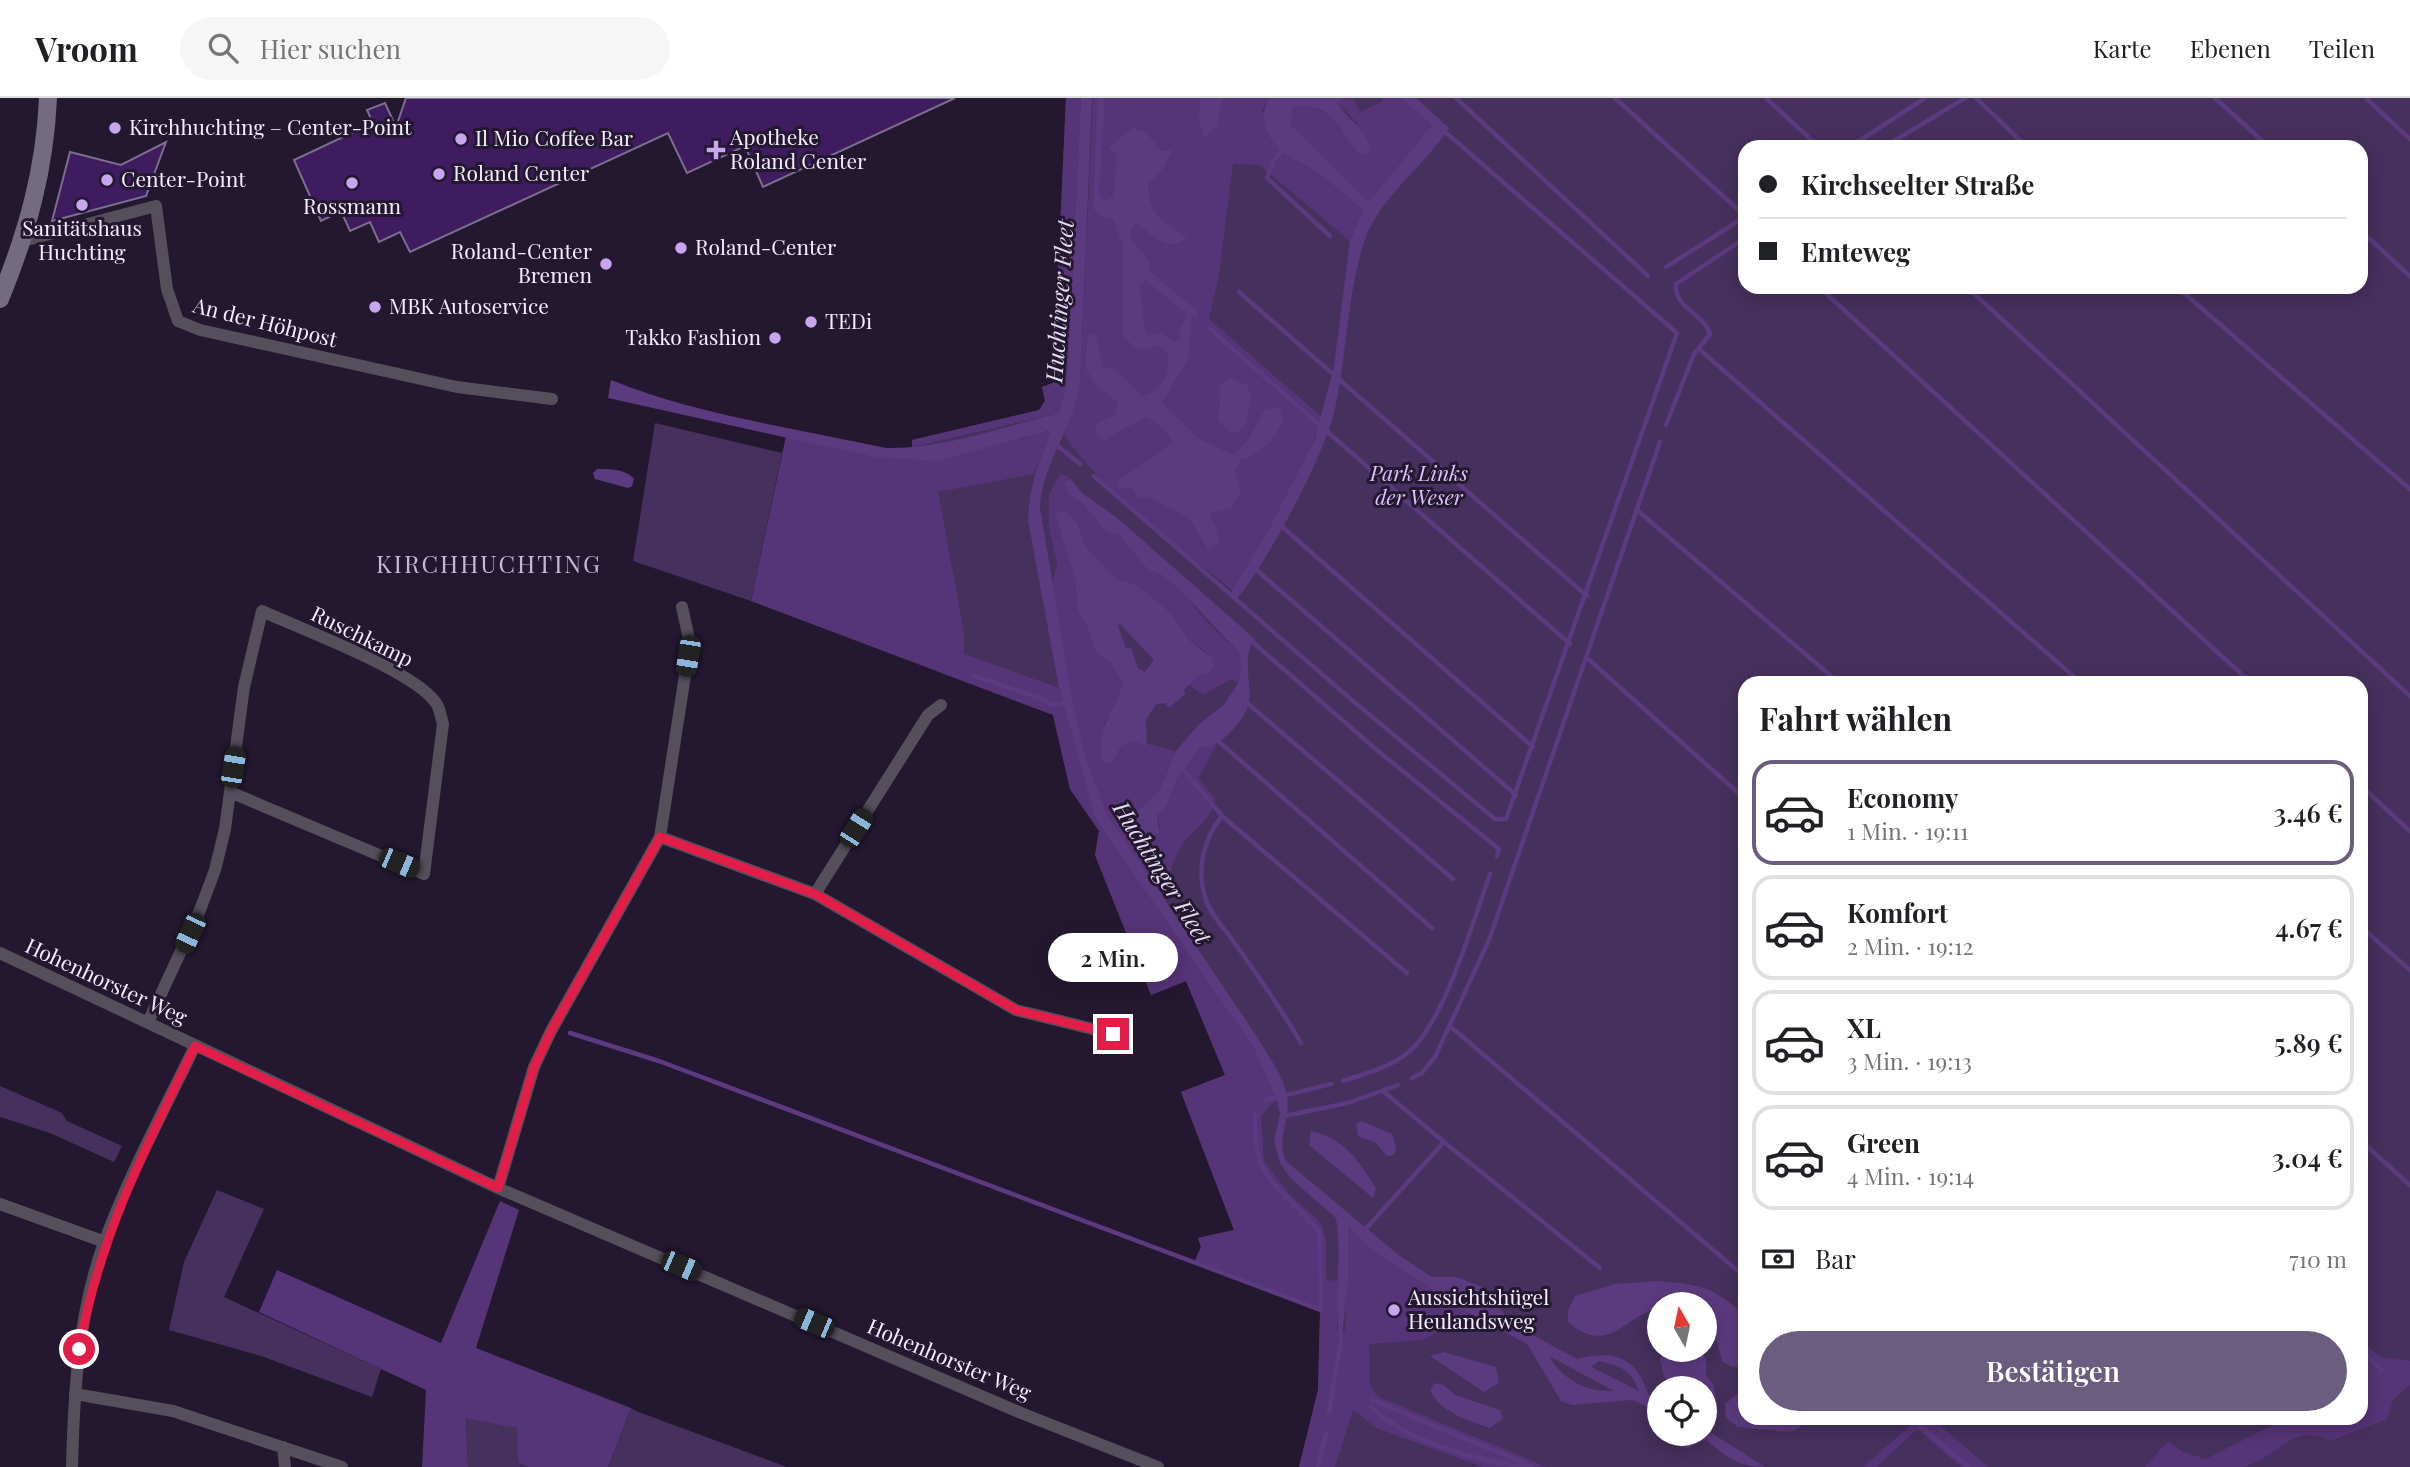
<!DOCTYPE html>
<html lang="de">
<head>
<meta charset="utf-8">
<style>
  body { margin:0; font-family:"Playfair Display",serif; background:#f6f6f6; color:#202124; height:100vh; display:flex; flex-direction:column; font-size:26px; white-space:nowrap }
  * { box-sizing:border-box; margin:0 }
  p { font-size:23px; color:#757577 }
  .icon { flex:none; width:38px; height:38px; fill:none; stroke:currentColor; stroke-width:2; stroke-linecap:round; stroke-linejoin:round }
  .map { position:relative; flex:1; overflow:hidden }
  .drawer { position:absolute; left:1738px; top:578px; width:630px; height:749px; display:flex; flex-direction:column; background:#fff; border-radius:21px; box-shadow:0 4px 18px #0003 }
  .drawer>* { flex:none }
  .top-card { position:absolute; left:1738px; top:42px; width:630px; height:154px; border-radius:21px; box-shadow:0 4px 18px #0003; display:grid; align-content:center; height:154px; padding:0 21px; background:#fff }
  .needle { width:46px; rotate:351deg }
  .tools { position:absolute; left:1647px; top:1194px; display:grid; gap:14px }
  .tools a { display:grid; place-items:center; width:70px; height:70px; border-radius:50%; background:#fff; box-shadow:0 4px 18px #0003; font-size:35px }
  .end { position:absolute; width:32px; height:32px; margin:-16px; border:9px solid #e11d48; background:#fff; box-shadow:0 0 0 4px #fff }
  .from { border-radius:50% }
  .bubble { position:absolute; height:49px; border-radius:24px; background:#fff; box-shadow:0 4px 18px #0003; font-size:23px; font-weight:600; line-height:49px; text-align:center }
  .car { position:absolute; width:21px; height:42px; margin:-21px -10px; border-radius:9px; box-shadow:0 0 5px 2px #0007; background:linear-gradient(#222 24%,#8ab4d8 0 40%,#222 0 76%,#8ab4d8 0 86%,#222 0) }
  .top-card b { display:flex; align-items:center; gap:24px; height:66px; font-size:26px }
  .top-card b+b { border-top:2px solid #e0e0e0 }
  .top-card i { width:18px; height:18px; background:#202124 }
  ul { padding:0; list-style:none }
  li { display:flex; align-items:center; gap:21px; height:105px; margin:0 14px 10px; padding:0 7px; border:4px solid #e0e0e0; border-radius:21px }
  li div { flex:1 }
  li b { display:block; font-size:26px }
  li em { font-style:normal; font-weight:600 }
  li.active { border-color:#6b5d7f }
  li>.icon { width:63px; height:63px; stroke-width:1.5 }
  h2 { padding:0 21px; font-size:32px; line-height:84px }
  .pay { display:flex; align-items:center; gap:18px; height:77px; padding:0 21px; font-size:26px }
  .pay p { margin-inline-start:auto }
  .action { display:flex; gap:14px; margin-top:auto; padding:14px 21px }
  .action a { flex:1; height:80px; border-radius:42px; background:#6b5d7f; color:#fff; font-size:28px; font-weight:600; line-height:80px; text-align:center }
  header { display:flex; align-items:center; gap:42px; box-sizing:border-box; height:98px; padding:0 35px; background:#fff; border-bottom:2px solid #e0e0e0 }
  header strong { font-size:33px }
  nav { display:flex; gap:38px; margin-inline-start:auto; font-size:24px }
  .search { width:490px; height:63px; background:#f6f6f6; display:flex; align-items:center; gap:18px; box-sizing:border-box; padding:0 24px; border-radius:38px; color:#757577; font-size:26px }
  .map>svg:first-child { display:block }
</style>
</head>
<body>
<header>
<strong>Vroom</strong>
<div class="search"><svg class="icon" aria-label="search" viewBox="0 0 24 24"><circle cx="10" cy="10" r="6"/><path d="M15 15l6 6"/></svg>Hier suchen</div>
<nav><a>Karte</a><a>Ebenen</a><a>Teilen</a></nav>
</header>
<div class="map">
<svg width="2410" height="1369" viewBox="0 0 2410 1369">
  <rect width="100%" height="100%" fill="#241831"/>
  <g fill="#46305d" fill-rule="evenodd">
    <path d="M1066,0H2410V1369H1299L1318,1292L1320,1214L1194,1165L1201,1149L1198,1140L1234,1132L1181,994L1225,977L1186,883L1151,897L1095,757L1099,733L1070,691L1053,617L936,573L913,385L912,342L1039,312L1045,303L1042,289L1053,285ZM1745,49H2361V189H1745ZM1745,584H2361V1320H1745ZM1659,1206H1704V1251H1659ZM1659,1290H1704V1335H1659Z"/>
    <polygon points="655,325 782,355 751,503 633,463"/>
    <polygon points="0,988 62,1015 67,1023 122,1048 114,1064 50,1035 0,1019"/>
    <polygon points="217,1092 264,1111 224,1199 381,1271 372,1299 261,1258 169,1232 184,1164"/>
    <polygon points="631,1310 636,1313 787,1369 608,1369"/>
    <polygon points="466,1321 518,1330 518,1365 528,1369 468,1369"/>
  </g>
  <g fill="#563478">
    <polygon points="1066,0 1081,0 1067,286 1059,315 912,349 912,342 1039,312 1045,303 1042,289 1053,285"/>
    <path d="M1093,0H1269L1262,13L1290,60L1313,71L1363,112L1350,143L1259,67L1233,66L1219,177L1209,221L1322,319C1302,380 1266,438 1232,492C1176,446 1106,396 1064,337L1080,287Z"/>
    <polygon points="1344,0 1353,1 1360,14 1383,3 1382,0 1401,0 1432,27 1369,105 1291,27 1293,9 1306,5 1332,19 1342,32 1357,25 1337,4"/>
    <polygon points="1041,332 1050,336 1034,376 938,394 964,534 964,556 1059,590 1095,720 1253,949 1277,1003 1270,1007 1261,1019 1264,1063 1289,1096 1321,1125 1326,1142 1326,1182 1339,1183 1337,1232 1345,1234 1348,1128 1372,1152 1470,1215 1423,1242 1369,1246 1370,1288 1379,1299 1547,1369 1483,1369 1376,1330 1353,1312 1335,1369 1299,1369 1318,1292 1320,1214 1194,1165 1201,1149 1198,1140 1234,1132 1181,994 1225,977 1186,883 1151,897 1095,757 1099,733 1070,691 1053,617 751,503 786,338 873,359 1024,340"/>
    <path d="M1061,375L1071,381L1066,382L1077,403L1084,407L1105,433L1120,438L1148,472L1162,477L1186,498L1206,523L1240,556L1241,571L1238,585L1231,581L1203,597L1189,587L1199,576L1206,554L1190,543L1170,514L1135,486L1116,481L1086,449L1078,426L1055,417L1075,480L1078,514L1086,527L1096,555L1110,564L1124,585L1117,607L1103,626L1121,648L1134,642L1176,653L1159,693L1135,715L1160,729L1157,717L1166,707L1177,681L1200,648L1203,650L1217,646L1198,680L1215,701C1212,720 1198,728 1186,742C1172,759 1167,784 1166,806L1106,715L1085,655L1072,601L1052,487L1057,466L1049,430V396Z"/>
    <polygon points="500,1103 519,1112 476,1250 631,1310 608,1369 528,1369 518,1365 517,1330 466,1321 468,1369 422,1369 426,1292 259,1214 277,1172 441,1245"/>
    <path d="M2361,1242L2380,1259L2410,1263V1287L2393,1302L2387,1321L2330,1343C2293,1323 2276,1361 2243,1369C2223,1369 2168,1369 2145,1369L2168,1343L2183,1354L2206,1361L2286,1320H2361Z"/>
    <polygon points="1919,1320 1932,1320 1988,1369 1961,1369 1917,1331 1877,1369 1863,1369"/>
  </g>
  <g fill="#5c3a7f" fill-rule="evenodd">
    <path d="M1081,0H1092L1080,287C1073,331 1042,365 1040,410L1072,601L1085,655L1106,715L1256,937C1266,955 1283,977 1287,997C1291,1021 1276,1040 1286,1063L1396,1155L1432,1179H1456L1480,1188L1514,1227L1577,1261C1616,1251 1637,1260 1649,1298L1659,1305V1324L1656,1313L1632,1302L1572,1307L1561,1303L1527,1246L1464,1212L1372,1152L1348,1128V1183L1341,1248C1332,1206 1343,1162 1336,1120L1290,1080L1280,1065L1274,1043L1280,1016L1277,1003L1253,949L1095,720L1059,590L1028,422C1029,389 1038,366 1050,336L1047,333L937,363L873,359L608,300L611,282C697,317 795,330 886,350C943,351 1003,329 1059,315L1067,286ZM1549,1258L1614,1293C1586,1294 1564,1283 1549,1258ZM1599,1263C1620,1268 1632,1272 1639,1293L1591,1269Z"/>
    <path d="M1098,0H1105L1099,96L1105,103L1113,99L1117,57L1108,49L1133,30L1147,35L1161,53L1172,52L1165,68L1148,87C1149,121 1163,121 1187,139C1169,158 1151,134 1135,125L1129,137L1150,165L1149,172L1198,214L1197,220L1192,219L1188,261L1162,305L1199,341L1233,357L1248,342L1265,311L1279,310L1284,322C1273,343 1264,355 1240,362L1235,372L1241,393L1232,409L1209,416L1218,434L1219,445L1208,451L1188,419L1148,399L1139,400L1132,390H1120L1116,384L1173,345L1163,330L1146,319L1104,342L1097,340L1095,326L1115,317L1118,304L1097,289L1085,269L1088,238L1093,235L1097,239L1103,270L1115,271L1141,298C1161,295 1172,273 1167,254L1158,247C1142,254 1133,251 1123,237V148L1113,121L1100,119L1093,110ZM1146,182L1187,217L1178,235L1182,240L1174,244L1162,235L1148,237L1145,233L1140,188Z"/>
    <polygon points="1200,0 1222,0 1218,28 1204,40 1199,22"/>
    <path d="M1269,0H1344L1337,4C1347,22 1366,30 1371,51L1366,57L1358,55C1342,32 1325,0 1293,9L1291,27L1369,104L1432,27L1401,0H1416L1449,30C1423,70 1380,98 1364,144C1347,197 1347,257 1335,311C1325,357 1266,467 1235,503L1230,500L1232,492L1267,435L1315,341L1334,268L1350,143L1363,112C1347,99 1331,85 1315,73C1308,67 1298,65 1291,60C1269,46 1256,22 1269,0Z"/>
    <polygon points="1230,280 1247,287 1251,300 1245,330 1232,336 1217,321 1220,311 1219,288"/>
    <path d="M597,371C609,371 626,371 634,381L632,388L628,390L595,381L593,375Z"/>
    <path d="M1071,381L1082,395L1116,419L1255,541C1241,557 1252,585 1249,605C1246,621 1217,654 1200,649L1177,681L1166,708L1157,717L1159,736L1136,740L1132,727L1135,715L1159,693L1176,653L1199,626L1224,607L1238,585L1241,571L1240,556L1186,498L1162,477L1148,472L1120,438L1105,433L1084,407L1069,396L1064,384Z"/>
    <path d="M1063,412L1078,426L1086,449L1116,481L1135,486L1170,514L1190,543L1212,560L1214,568L1209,575L1199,577L1184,592L1185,596L1169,610L1165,605L1156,606L1146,622L1147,648L1134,643L1121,648L1111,666L1102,663C1097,622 1113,621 1123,585L1110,564L1096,555L1086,527L1078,514L1075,480L1055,417ZM1120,526L1154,562L1145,574L1138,570L1131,550H1126L1118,528Z"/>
    <polygon points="1361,1023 1392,1036 1396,1049 1394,1057 1387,1058 1376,1045 1358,1038 1356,1026"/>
    <path d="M1311,1033C1346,1042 1357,1061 1376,1090L1373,1100L1309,1047Z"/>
    <path d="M1657,1183C1702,1187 1711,1187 1745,1218V1268L1732,1269L1723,1264L1712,1228L1705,1218L1704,1206H1659V1211C1626,1215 1610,1260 1568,1224V1213L1575,1198L1615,1186Z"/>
    <polygon points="1667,1251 1696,1251 1706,1259 1706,1278 1713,1285 1716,1298 1705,1301 1704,1290 1689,1290 1664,1279 1660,1261"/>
    <polygon points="1443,1254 1496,1269 1499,1285 1484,1294 1430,1258"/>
    <path d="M1434,1285L1444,1287L1455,1297L1500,1312L1503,1320L1490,1330C1467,1322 1442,1315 1430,1293Z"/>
    <polygon points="1745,1290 1745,1320 1814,1320 1791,1334 1738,1329 1726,1320 1725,1306"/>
    <path d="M1705,1331L1765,1369C1737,1369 1726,1358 1705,1341L1688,1350L1675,1347L1664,1335L1692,1338L1704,1335Z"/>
  </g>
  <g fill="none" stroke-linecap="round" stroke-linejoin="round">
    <g stroke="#5c3a7f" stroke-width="4.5">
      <polyline points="1456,0 1648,178"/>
      <polyline points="1615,0 1745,118"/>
      <polyline points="1766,0 1819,49"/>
      <polyline points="1976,0 2027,49"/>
      <polyline points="2215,0 2269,49"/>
      <polyline points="2366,0 2410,41"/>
      <polyline points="1284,49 1274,62 1267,80 1330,138"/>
      <polyline points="1850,49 1925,0"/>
      <polyline points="1884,49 1965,0"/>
      <polyline points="2361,133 2410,178"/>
      <polyline points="1666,169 1745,119"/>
      <polyline points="1819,189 2250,584"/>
      <polyline points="1967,189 2410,598"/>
      <polyline points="2177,189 2410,391"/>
      <polyline points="1239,194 1587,498"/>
      <polyline points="1209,230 1570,546"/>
      <polyline points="1699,251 2080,584"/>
      <path d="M1666,327L1694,256L1710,236C1704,215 1674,211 1676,186L1745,140"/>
      <polyline points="1054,345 1080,366"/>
      <polyline points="1094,378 1353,603 1495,721 1506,721 1677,235 1443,32"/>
      <polyline points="1637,412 1838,584"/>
      <polyline points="1279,426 1533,649"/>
      <polyline points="1253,469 1516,697"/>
      <polyline points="1249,541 1378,653 1499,751 1497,758"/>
      <polyline points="1587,560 1745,701"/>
      <polyline points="974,578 1043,601 1051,607 1068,604"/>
      <polyline points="1246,604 1453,781"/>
      <polyline points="1217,642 1432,830"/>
      <polyline points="1180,668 1222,718 1407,875"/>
      <polyline points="2361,688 2410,733"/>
      <path d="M1222,718C1203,741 1196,773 1206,802C1211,818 1227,833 1236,847C1259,879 1281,911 1301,945"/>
      <polyline points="2361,829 2410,872"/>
      <polyline points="1451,929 1745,1179"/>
      <path d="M570,935L659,963L1321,1212L1320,1135C1282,1087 1252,1087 1255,1017"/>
      <polyline points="1412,980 1422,975 1435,959 1489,842 1660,344"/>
      <path d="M1343,983C1367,975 1397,968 1415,948C1449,909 1472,826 1490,776"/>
      <polyline points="1383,993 1444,1044"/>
      <polyline points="1266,1002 1331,986"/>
      <polyline points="1284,1018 1348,1005 1398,987"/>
      <polyline points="2361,1043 2410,1087"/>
      <polyline points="1363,1134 1444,1044 1600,1170"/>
      <polyline points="2361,1253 2382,1272"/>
      <polyline points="1372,1302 1526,1366"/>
      <path d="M1371,1309C1405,1343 1485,1366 1532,1369"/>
      <polyline points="1329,1314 1341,1242"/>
      <polyline points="1913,1322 1968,1369"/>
      <polyline points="1318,1369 1326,1335"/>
    </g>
  </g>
  <g fill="#3f1c5f" stroke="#7c6e8d" stroke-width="2">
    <polygon points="406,0 955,0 763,89 745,48 687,75 668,35 410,154 400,134 379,144 370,124 350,133 341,113 321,123 294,62 373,25 367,12 385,5 396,29"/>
    <polygon points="166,44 146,98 52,123 70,54 121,67"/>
  </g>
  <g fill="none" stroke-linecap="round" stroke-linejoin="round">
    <g stroke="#554f5c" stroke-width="12">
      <polyline points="23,143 156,108 167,191 178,223 200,232 457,289 552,301"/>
      <polyline points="660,739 815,796 1016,912 1113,936"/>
      <polyline points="815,796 928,617 941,607"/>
      <polyline points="0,855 498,1090 1021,1315 1158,1369"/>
      <path d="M148,924L200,812L215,772L225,731L244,589L262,513C301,531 415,573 436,605C440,610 441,620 443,626L424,776L230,694"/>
      <polyline points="498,1090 534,969 551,933 660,739 690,545 682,509"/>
      <polyline points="0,1106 105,1144"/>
      <polyline points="75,1296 173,1313 342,1369"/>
      <polyline points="283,1349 285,1369"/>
      <path d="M72,1369C74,1293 78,1215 105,1142C130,1075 164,1012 195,948"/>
    </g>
    <path stroke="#736b7f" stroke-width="18" d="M0,201C27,135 45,72 48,0"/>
  </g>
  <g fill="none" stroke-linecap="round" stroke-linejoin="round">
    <path stroke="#e11d48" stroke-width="9" d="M79,1251C100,1137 145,1050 195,948L498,1090L534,969L551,933L660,739L815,796L1016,912L1113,936"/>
  </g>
  <g fill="#c7a6ef" stroke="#241831" stroke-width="2.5">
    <circle cx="115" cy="30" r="7"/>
    <circle cx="461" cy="41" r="7"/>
    <path d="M712.5 41.5h7v7h7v7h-7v7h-7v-7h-7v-7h7z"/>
    <circle cx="439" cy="76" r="7"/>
    <circle cx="107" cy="82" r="7"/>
    <circle cx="352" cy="85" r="7"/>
    <circle cx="82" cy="107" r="7"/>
    <circle cx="681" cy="150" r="7"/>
    <circle cx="606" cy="166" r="7"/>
    <circle cx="375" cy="209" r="7"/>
    <circle cx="811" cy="224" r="7"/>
    <circle cx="775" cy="240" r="7"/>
    <circle cx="1394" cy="1212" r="7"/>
  </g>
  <g text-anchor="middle" stroke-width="6" stroke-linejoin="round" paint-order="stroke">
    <g font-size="21" fill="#f3ecfd" stroke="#241831" text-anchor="start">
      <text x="129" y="37">Kirchhuchting – Center-Point</text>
      <text x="730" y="47">Apotheke<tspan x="730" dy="24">Roland Center</tspan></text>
      <text x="475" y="48">Il Mio Coffee Bar</text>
      <text x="453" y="83">Roland Center</text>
      <text x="121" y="89">Center-Point</text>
      <text x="352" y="116" text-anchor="middle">Rossmann</text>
      <text x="82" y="138" text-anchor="middle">Sanitätshaus<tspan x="82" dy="24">Huchting</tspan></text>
      <text x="695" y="157">Roland-Center</text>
      <text x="592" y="161" text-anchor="end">Roland-Center<tspan x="592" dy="24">Bremen</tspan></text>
      <text x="389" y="216">MBK Autoservice</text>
      <text x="825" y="231">TEDi</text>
      <text x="761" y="247" text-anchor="end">Takko Fashion</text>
      <text x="1408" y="1207">Aussichtshügel<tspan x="1408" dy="24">Heulandsweg</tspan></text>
    </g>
    <g font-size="21" fill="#f3ecfd" stroke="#241831">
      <text transform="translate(265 225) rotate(14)" y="7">An der Höhpost</text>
      <text transform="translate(362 539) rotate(26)" y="7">Ruschkamp</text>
      <text transform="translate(106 884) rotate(25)" y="7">Hohenhorster Weg</text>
      <text transform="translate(949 1262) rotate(23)" y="7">Hohenhorster Weg</text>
    </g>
    <g font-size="21" font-style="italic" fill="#dbc1fd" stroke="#241831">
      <text x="1419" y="383">Park Links<tspan x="1419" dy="24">der Weser</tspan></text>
    </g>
    <g font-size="23" font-style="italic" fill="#e4dcf0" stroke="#241831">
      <text transform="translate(1060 203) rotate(-86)" y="8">Huchtinger Fleet</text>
      <text transform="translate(1162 775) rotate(58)" y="8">Huchtinger Fleet</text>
    </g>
    <g font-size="24" letter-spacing="2" fill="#c5b7d8" stroke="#241831">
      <text x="489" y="475">KIRCHHUCHTING</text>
    </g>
  </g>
</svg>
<div class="tools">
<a><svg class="needle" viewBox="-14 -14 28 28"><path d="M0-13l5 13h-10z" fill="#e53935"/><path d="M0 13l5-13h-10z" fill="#757577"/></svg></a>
<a><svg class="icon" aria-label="locate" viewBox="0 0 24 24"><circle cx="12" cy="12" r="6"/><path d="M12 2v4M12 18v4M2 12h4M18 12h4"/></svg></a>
</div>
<i class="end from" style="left:79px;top:1251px"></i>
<i class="end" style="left:1113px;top:936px"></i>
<div class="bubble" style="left:1048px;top:835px;width:130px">2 Min.</div>
<i class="car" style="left:688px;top:558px;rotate:189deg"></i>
<i class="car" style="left:233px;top:669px;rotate:9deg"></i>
<i class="car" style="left:856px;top:730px;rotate:32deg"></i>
<i class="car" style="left:399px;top:765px;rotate:113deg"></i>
<i class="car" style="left:190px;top:835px;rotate:205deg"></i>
<i class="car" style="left:681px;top:1168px;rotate:113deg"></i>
<i class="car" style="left:814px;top:1225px;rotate:293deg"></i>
<div class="top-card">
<b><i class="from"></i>Kirchseelter Straße</b>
<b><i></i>Emteweg</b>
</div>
<section class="drawer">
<h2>Fahrt wählen</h2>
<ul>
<li class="active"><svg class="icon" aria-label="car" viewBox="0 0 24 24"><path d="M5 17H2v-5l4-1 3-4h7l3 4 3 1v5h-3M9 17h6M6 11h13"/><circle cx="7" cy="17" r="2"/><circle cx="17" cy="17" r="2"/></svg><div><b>Economy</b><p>1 Min. · 19:11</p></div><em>3.46 €</em></li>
<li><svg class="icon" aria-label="car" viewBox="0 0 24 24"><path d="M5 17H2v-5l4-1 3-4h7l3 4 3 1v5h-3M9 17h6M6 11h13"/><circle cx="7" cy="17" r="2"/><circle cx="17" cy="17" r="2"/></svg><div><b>Komfort</b><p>2 Min. · 19:12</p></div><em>4.67 €</em></li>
<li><svg class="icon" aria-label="car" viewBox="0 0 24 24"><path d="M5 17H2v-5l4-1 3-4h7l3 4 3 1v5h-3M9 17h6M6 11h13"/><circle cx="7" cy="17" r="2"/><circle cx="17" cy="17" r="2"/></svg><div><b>XL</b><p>3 Min. · 19:13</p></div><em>5.89 €</em></li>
<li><svg class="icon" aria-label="car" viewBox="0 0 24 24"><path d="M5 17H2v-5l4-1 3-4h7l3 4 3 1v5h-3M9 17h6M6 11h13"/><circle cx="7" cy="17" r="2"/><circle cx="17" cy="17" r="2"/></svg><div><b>Green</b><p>4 Min. · 19:14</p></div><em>3.04 €</em></li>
</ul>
<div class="pay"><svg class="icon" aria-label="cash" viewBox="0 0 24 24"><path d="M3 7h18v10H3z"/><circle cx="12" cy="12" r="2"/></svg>Bar<p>710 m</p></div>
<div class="action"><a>Bestätigen</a></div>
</section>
</div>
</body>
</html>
